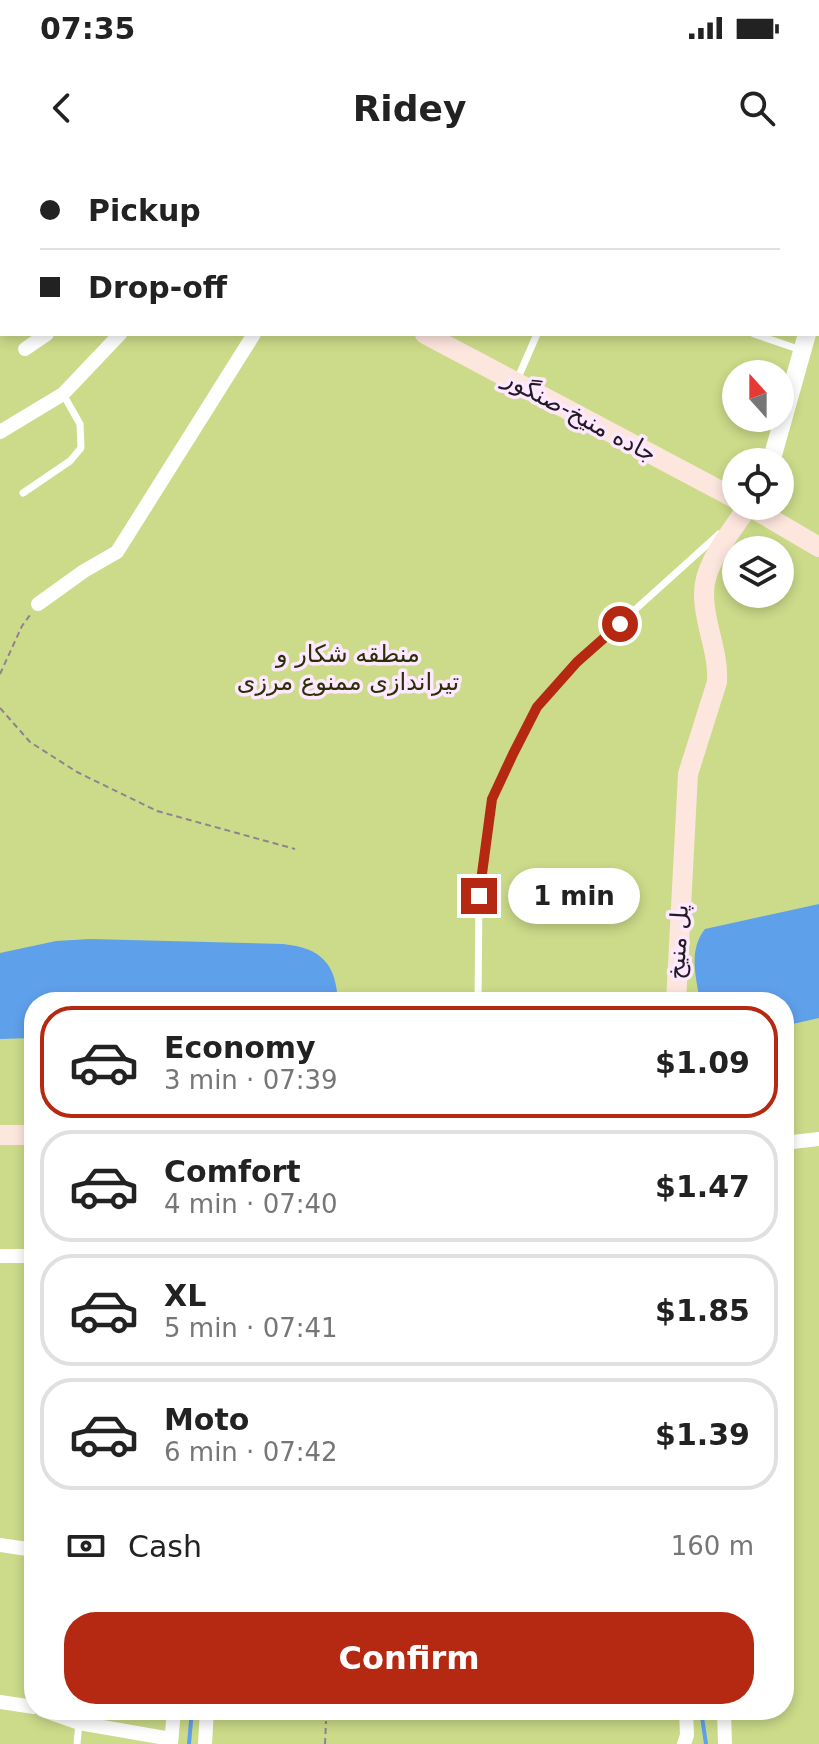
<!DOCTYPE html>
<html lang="en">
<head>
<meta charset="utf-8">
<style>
  body { margin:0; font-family:"DejaVu Sans",Vazirmatn,sans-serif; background:#f6f6f6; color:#222; height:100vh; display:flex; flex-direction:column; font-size:30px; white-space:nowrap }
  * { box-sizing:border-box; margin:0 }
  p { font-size:26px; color:#767676 }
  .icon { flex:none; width:44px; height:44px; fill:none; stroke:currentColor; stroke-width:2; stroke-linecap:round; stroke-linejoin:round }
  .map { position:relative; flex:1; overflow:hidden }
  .drawer { position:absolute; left:24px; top:832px; width:770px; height:728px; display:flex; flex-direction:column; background:#fff; border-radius:32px; box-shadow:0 4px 12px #0003 }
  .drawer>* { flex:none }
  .guide { position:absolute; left:0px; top:0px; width:820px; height:176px; box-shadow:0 4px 12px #0003; display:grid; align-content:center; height:176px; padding:0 40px; background:#fff }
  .needle { width:52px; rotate:339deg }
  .controls { position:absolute; left:722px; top:200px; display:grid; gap:16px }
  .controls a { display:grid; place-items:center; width:72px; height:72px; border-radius:50%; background:#fff; box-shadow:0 4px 12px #0003; font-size:40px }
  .end { position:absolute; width:36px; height:36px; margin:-18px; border:10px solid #b52811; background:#fff; box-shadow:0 0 0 4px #fff }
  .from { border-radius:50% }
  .bubble { position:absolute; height:56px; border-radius:28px; background:#fff; box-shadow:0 4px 12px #0003; font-size:26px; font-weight:700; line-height:56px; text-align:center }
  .guide b { display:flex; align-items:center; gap:28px; height:76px; font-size:30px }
  .guide b+b { border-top:2px solid #e0e0e0 }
  .guide i { width:20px; height:20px; background:#222 }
  ul { padding:14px 0 0; list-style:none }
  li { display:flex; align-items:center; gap:24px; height:112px; margin:0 16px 12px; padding:0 24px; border:4px solid #e0e0e0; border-radius:32px }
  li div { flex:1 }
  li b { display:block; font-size:30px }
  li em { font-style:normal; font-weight:700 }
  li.active { border-color:#b52811 }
  li>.icon { width:72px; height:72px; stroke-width:1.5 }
  .pay { display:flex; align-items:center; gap:20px; height:88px; padding:0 40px; font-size:30px }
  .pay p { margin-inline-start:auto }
  .cta { display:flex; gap:16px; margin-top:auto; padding:16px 40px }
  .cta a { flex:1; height:92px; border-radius:32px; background:#b52811; color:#fff; font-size:32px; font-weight:700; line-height:92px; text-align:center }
  .status { display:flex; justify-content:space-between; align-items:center; height:56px; padding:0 40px; background:#fff; direction:ltr }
  .status svg { height:22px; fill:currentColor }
  header { display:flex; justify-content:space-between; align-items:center; height:104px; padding:0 40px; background:#fff; font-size:36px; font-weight:700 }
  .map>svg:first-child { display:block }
</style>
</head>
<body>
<div class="status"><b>07:35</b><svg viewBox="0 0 49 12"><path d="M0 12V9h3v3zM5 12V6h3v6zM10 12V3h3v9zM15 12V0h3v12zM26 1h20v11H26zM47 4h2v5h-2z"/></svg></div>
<header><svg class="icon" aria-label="back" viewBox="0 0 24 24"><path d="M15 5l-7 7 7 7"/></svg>Ridey<svg class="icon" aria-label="search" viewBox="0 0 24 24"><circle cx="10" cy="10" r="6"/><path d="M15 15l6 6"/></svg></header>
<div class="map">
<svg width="819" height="1584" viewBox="0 0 819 1584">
  <rect width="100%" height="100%" fill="#fde8ff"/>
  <path fill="#cbdb89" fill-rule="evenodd" d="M0,0H819V1584H0ZM2,2H818V174H2ZM736,214H780V258H736ZM736,302H780V346H736ZM736,390H780V434H736ZM34,842H784V1550H34Z"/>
  <g fill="#5fa0eb">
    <path d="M819,744V858L784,866V842H700C696,816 688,791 705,769Z"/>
    <path d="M90,779L283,784C321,788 336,803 338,842H34V878L0,879V793L56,781Z"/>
  </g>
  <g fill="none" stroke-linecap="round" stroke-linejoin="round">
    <g stroke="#5fa0eb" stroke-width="4">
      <polyline points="701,1550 706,1584"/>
      <polyline points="189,1584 192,1550"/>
    </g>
    <g stroke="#908291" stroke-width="2" stroke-dasharray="6 4" stroke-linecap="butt">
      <polyline points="48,2 50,0"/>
      <polyline points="0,47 2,45"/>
      <polyline points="0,514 22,466 30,455"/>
      <polyline points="0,548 30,582 77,612 157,651 295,689"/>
      <polyline points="325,1584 326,1561"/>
    </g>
    <g stroke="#fff" stroke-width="7">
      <polyline points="311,2 312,0"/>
      <polyline points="754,174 801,190"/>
      <polyline points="517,220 537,174"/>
      <polyline points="23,333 70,301 81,288 80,264 63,234"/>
      <polyline points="478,842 479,736 492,639 513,594 537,547 577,502 719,374"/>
      <polyline points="327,1552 327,1550"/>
      <polyline points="77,1584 79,1563"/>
    </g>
    <g stroke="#fff" stroke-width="14">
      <polyline points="236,2 236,0"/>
      <polyline points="25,189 47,174"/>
      <polyline points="0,272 63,234 120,174"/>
      <polyline points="38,444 84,411 117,392 254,174"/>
      <polyline points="784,983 819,979"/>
      <polyline points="0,1096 34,1096"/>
      <polyline points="0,1385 34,1390"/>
      <polyline points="0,1542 34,1547"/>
      <polyline points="42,1550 79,1563 171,1579"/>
      <polyline points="724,1550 725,1584"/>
      <polyline points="171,1584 174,1550"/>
      <polyline points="205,1584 207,1550"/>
      <polyline points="684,1584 687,1575 686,1550"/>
    </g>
    <g stroke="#fff" stroke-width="18">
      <polyline points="818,153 819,151"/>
      <polyline points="771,302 807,174"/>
    </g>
    <g stroke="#fde6de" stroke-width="20">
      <polyline points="117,0 120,2"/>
      <polyline points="425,174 736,339"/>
      <polyline points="749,346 819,387"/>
      <path d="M676,842L688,614L717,522C719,492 704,464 704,435C703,403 732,372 748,346"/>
      <polyline points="0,975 34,975"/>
    </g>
  </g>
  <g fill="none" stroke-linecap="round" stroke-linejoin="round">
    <polyline stroke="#b52811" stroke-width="10" points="479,736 492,639 513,594 537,547 577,502 620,464"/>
  </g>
  <g text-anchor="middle" stroke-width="7" stroke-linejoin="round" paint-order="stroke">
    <g font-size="24" fill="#211a22" stroke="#fde8ff">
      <text transform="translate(580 256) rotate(28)" y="8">جاده منیخ-صنگور</text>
      <text transform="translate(678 782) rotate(-87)" y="8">پل منیخ</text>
    </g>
    <g font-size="24" fill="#2a3004" stroke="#fde8ff">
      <text x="348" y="502">منطقه شکار و<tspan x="348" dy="28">تیراندازی ممنوع مرزی</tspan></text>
    </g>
  </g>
</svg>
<div class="controls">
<a><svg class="needle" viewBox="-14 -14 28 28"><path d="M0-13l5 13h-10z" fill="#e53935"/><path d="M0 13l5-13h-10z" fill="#767676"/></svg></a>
<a><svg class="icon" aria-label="locate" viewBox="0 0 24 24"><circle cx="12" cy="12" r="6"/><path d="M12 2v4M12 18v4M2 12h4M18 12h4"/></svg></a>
<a><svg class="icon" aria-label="layers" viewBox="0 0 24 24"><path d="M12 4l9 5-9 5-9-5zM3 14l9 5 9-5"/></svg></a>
</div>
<i class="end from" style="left:620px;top:464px"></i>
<i class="end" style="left:479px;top:736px"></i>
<div class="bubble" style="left:508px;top:708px;width:132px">1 min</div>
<div class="guide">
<b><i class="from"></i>Pickup</b>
<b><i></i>Drop-off</b>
</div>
<section class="drawer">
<ul>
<li class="active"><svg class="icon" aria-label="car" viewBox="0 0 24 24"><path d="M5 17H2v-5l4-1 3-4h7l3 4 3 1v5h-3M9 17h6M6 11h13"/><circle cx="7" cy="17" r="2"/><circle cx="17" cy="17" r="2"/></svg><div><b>Economy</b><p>3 min · 07:39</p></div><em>$1.09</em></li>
<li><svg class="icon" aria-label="car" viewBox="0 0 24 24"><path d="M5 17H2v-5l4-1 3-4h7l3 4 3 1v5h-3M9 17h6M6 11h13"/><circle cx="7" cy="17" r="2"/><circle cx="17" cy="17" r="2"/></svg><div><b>Comfort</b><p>4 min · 07:40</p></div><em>$1.47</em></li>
<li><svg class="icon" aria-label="car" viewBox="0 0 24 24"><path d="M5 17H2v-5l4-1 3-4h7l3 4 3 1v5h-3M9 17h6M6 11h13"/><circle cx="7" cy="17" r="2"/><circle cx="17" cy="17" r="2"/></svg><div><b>XL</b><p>5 min · 07:41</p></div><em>$1.85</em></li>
<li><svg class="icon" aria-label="car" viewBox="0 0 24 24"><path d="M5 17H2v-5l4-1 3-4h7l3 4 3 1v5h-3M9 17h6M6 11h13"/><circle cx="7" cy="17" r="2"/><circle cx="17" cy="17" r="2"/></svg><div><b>Moto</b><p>6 min · 07:42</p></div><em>$1.39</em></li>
</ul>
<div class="pay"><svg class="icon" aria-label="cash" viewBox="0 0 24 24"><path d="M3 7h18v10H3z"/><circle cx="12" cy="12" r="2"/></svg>Cash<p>160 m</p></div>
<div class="cta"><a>Confirm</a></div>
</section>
</div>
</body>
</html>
